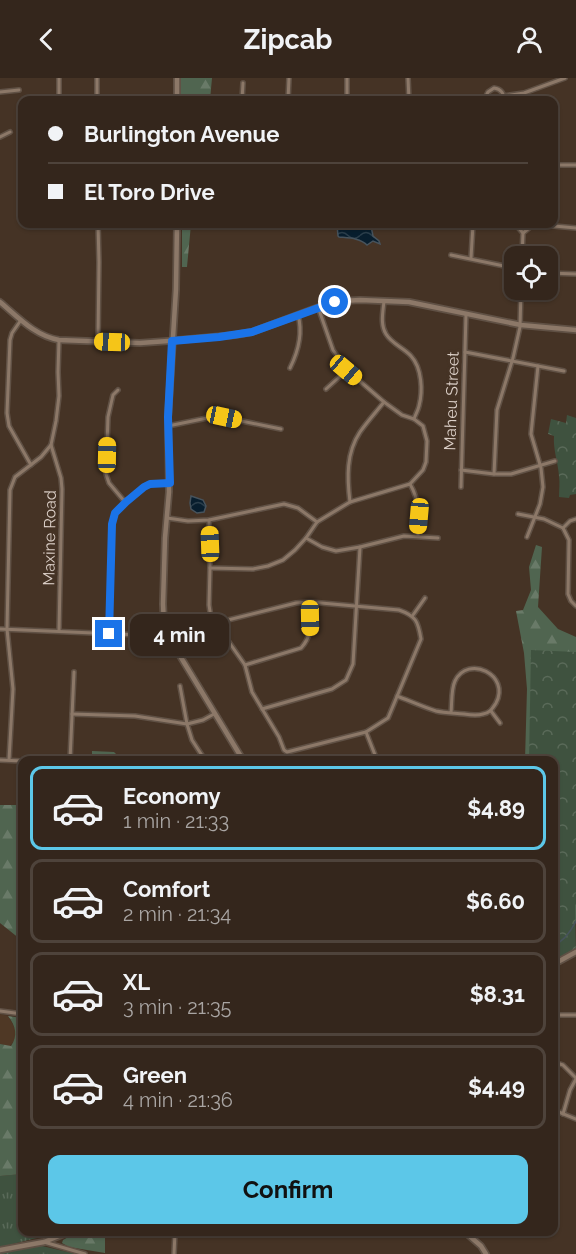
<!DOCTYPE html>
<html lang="en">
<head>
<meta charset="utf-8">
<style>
  body { margin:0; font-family:Raleway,sans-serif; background:#3f3229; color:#f1f3f6; height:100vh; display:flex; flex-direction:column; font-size:22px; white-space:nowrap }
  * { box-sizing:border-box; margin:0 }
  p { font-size:20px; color:#a9a5a3 }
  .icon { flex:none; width:33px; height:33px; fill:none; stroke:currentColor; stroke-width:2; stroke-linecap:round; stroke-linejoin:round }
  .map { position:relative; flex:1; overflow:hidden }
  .sheet { position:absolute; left:18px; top:678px; width:540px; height:480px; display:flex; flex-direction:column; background:#34261c; border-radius:12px; box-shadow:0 2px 4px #0004,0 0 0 2px #4e433b }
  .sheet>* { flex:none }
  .hud { position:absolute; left:18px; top:18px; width:540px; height:132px; border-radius:12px; box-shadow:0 2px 4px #0004,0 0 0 2px #4e433b; display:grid; align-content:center; height:132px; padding:0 30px; background:#34261c }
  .buttons { position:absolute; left:504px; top:168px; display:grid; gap:12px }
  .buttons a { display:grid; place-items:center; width:54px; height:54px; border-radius:12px; background:#34261c; box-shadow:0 2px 4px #0004,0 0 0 2px #4e433b; font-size:30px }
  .end { position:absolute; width:27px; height:27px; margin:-14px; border:8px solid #1a73e8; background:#fff; box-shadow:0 0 0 3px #fff }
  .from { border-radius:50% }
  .bubble { position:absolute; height:42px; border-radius:12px; background:#34261c; box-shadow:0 2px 4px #0004,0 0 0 2px #4e433b; font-size:20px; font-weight:700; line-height:42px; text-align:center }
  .car { position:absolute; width:18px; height:36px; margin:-18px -9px; border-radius:8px; box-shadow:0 0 4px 2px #0007; background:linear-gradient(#f5c518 24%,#345 0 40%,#f5c518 0 76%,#345 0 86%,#f5c518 0) }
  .hud b { display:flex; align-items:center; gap:21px; height:57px; font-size:22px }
  .hud b+b { border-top:2px solid #4e433b }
  .hud i { width:15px; height:15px; background:#f1f3f6 }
  ul { padding:10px 0 0; list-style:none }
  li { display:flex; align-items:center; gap:18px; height:84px; margin:0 12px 9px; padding:0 18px; border:3px solid #4e433b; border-radius:12px }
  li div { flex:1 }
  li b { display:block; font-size:22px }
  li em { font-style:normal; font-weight:700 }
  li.active { border-color:#5cc7e8 }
  li>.icon { width:54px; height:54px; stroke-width:1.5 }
  .button { display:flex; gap:12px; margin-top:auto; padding:12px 30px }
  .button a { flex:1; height:69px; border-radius:12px; background:#5cc7e8; color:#111; font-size:24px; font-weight:700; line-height:69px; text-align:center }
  header { display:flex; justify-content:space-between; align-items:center; height:78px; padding:0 30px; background:#34261c; font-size:27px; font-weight:700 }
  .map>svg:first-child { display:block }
</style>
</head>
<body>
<header><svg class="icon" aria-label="back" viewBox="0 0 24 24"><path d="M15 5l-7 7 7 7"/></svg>Zipcab<svg class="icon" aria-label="person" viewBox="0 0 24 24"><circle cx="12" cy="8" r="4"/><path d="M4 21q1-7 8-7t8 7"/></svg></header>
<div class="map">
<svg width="576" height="1176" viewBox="0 0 576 1176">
  <defs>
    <pattern id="grass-tufts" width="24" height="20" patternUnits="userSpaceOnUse" patternTransform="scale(1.5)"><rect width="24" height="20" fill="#3f523f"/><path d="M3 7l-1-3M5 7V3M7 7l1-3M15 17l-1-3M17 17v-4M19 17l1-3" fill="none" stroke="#5a6a59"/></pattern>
    <pattern id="forest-firs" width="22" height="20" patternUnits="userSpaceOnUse" patternTransform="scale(1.5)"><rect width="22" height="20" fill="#506550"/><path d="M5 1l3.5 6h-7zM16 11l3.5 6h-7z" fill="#697a68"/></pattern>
    <pattern id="park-crowns" width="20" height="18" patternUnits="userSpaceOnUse" patternTransform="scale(1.5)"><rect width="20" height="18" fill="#3f523f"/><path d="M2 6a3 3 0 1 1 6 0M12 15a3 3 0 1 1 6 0" fill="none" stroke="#5a6a59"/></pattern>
    <pattern id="water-waves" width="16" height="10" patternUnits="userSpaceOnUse" patternTransform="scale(1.5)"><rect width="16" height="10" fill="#081e2e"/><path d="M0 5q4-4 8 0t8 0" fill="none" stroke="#2b3e4b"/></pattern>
  </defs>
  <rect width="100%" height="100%" fill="#453325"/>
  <polygon fill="#4f3825" points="0,936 8,938 16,952 16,960 10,968 0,966"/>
  <g fill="url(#grass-tufts)">
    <polygon points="22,1096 22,1154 55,1154 45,1158 0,1169 0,1098"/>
    <polygon points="42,1168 76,1176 0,1176 0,1175"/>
  </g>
  <g fill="url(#forest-firs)">
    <polygon points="181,0 212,0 210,22 181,22"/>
    <polygon points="182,146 191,146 187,189 182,189"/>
    <polygon points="536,467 542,469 538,529 558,551 576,559 576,843 574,844 554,682 525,682 527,611 524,575 516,533 523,532 531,512 529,489"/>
    <polygon points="92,673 114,674 122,682 92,682"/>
    <polygon points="0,727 22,727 22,867 20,861 0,845"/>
    <path d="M8,938L22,940V1096L0,1098V966L11,968C18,958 16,948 8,938Z"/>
    <polygon points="77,1154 105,1154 105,1175 69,1169 62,1165 63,1162"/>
  </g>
  <g fill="url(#park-crowns)">
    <path d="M567,337L576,340V416L570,417L569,420L559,419C559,412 560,405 559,398C558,384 553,372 554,358L548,356L551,341L566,345Z"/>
    <polygon points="531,572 576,574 576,826 575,827 576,874 554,887 554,682 529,682"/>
  </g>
  <g fill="url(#water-waves)" stroke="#47535c" stroke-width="1.5">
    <path d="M337,146H367L371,148L373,158L379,163L380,166L373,163L367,167C360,160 349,160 339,159L338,158Z"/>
    <polygon points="191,418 203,422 206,428 204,434 197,435 191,431 190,425"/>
  </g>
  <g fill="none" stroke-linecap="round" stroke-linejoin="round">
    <path stroke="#47535c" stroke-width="1.5" d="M554,867C564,863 571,853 576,843"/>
    <defs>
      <g id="street">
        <polyline points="97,0 97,22"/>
        <polyline points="408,0 409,22"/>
        <polyline points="0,14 19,12"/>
        <polyline points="504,18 524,15 565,0"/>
        <polyline points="59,22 59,0"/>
        <polyline points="242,22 243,5"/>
        <polyline points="288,22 289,0"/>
        <polyline points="347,22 347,0"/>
        <path d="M487,22L486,18L488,14L494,10C501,11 505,16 503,22"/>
        <polyline points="0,59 10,54"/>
        <polyline points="554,87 576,87"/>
        <polyline points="515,146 523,155 522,178"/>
        <polyline points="532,146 576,150"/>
        <polyline points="523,155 533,147"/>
        <polyline points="451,177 514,190"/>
        <polyline points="471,180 473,146"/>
        <polyline points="548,195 576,196"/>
        <path d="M384,223C383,234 380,246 386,256C392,266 404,270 411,278C422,290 423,313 419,328C418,333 415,337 414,341"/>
        <polyline points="21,242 12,255 10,262 7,335 9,348 31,387"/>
        <polyline points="59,262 58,294 59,318 56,343 51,367 61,400 62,411 59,553"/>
        <polyline points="98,263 99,184 98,146"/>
        <polyline points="465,274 564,293"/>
        <path d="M290,290C298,274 303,255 298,237"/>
        <polyline points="326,311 347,292"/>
        <polyline points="118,312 113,317 108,339 106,396 109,405 125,424"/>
        <polyline points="168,348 217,338 281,351"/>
        <polyline points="461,392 494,396 511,396 555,383"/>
        <polyline points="494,396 497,332 513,280 520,249 521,212"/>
        <path d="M410,406C420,423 419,439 418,458"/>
        <polyline points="461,409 466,237"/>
        <path d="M350,424C347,400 346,375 360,354C367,344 376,334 384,324"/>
        <polyline points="518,436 544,441 563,450"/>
        <polyline points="167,440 188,443 209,442 284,426 298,430 317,444"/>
        <polyline points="576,441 570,443 563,450 569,462 568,516 571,523 576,528"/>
        <polyline points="209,442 210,490 209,527 212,546"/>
        <polyline points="527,459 540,426 543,409 541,390 531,356 538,288"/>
        <polyline points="306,460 322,469 336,473 360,469 404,458 438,460"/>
        <polyline points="210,490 253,491 268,488 283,482 295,472 306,460 317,444 350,424 410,406 423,392 426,384 427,363 423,348 414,341 402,337 384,324 347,292 333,272 318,229"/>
        <polyline points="413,537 425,520"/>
        <path d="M0,551L164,558L296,525L310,524L399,532C416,538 418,543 421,561L388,640L366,654L287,674L284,672L279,659L252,614L245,587L224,557L220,545"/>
        <polyline points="109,556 112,446 115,435 125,424 144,409 150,406 170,405"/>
        <path d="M245,587L301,570C314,556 310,542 310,524"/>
        <polyline points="180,608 187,646 192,662 205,682"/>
        <path d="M397,618C410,623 423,629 436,633C445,635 455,635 464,636C470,637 477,638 483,636C490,635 492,631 496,625C511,597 468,576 455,603C451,611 452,625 451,635"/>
        <polyline points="262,631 332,611 346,602 353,586 360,469"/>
        <polyline points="491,633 500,645"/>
        <polyline points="72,636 135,638 187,646 203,642 214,636"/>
        <polyline points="366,654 377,682"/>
        <polyline points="0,682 22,683"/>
        <polyline points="9,682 13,611 7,551 10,412 15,399 41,379 51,367"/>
        <polyline points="70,682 74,594"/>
        <polyline points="0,933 22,936"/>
        <polyline points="554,937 576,937"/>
        <polyline points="554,984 563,987 576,1000"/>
        <polyline points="554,1032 576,1041"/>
        <polyline points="563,1036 570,1012 576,1001"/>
        <polyline points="44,1164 85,1176"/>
        <polyline points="174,1176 175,1154"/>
      </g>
      <g id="secondary">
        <polyline points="177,22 177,0"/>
        <polyline points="177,146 176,211 168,339 169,414 165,460 163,526 164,546 168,558 243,682"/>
        <path d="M0,224C18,239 35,258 59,262L140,265L168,263L235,257L252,254L327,226L342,223L360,222L409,224L521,247L576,252"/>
        <polyline points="554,886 576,874"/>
        <polyline points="465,1154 481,1168 486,1176"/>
        <polyline points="0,1172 44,1164 69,1154"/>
      </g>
    </defs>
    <use href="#street" stroke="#605145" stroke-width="6"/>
    <use href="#secondary" stroke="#605145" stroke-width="8"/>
    <use href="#street" stroke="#8c7868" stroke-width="3"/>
    <use href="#secondary" stroke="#8c7868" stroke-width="4.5"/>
  </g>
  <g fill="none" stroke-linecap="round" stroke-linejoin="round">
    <polyline stroke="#1a73e8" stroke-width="8" points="109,556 112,446 115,435 126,424 144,409 150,406 170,405 168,339 172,263 219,259 252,254 335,224"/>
  </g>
  <g text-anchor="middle" stroke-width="6" stroke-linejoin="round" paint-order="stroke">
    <g font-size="16" fill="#dbcfc7" stroke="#453325">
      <text transform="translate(451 323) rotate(-88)" y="6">Maheu Street</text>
      <text transform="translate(49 460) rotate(-89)" y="6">Maxine Road</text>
    </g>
  </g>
</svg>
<div class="buttons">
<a><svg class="icon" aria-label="locate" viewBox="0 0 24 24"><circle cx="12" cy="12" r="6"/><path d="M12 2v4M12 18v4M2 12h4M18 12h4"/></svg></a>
</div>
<i class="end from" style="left:335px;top:224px"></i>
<i class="end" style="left:109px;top:556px"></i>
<div class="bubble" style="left:130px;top:536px;width:99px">4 min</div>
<i class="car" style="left:112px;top:264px;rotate:272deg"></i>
<i class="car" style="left:346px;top:292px;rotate:130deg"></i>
<i class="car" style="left:224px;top:339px;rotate:102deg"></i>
<i class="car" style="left:107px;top:377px;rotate:1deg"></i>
<i class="car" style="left:419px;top:438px;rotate:185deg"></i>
<i class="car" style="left:210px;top:466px;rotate:358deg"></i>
<i class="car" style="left:310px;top:540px;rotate:179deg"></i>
<div class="hud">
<b><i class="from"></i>Burlington Avenue</b>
<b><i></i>El Toro Drive</b>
</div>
<section class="sheet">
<ul>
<li class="active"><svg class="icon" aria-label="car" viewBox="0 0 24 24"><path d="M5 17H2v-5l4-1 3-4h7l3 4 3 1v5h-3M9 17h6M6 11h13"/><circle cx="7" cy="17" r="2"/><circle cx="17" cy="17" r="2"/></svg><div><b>Economy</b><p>1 min · 21:33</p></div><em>$4.89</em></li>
<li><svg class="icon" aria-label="car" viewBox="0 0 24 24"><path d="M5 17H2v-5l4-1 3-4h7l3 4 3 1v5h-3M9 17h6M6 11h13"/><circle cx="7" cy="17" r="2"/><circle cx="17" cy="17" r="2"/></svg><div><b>Comfort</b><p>2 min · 21:34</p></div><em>$6.60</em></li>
<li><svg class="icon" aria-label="car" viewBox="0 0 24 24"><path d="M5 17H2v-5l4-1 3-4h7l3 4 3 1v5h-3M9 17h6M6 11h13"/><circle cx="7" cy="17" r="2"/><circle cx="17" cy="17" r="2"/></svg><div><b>XL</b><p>3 min · 21:35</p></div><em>$8.31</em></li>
<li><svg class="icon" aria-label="car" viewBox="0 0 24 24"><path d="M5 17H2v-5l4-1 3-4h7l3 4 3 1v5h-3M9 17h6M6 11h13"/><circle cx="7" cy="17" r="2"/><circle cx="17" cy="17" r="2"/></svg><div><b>Green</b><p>4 min · 21:36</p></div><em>$4.49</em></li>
</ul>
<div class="button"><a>Confirm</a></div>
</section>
</div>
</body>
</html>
